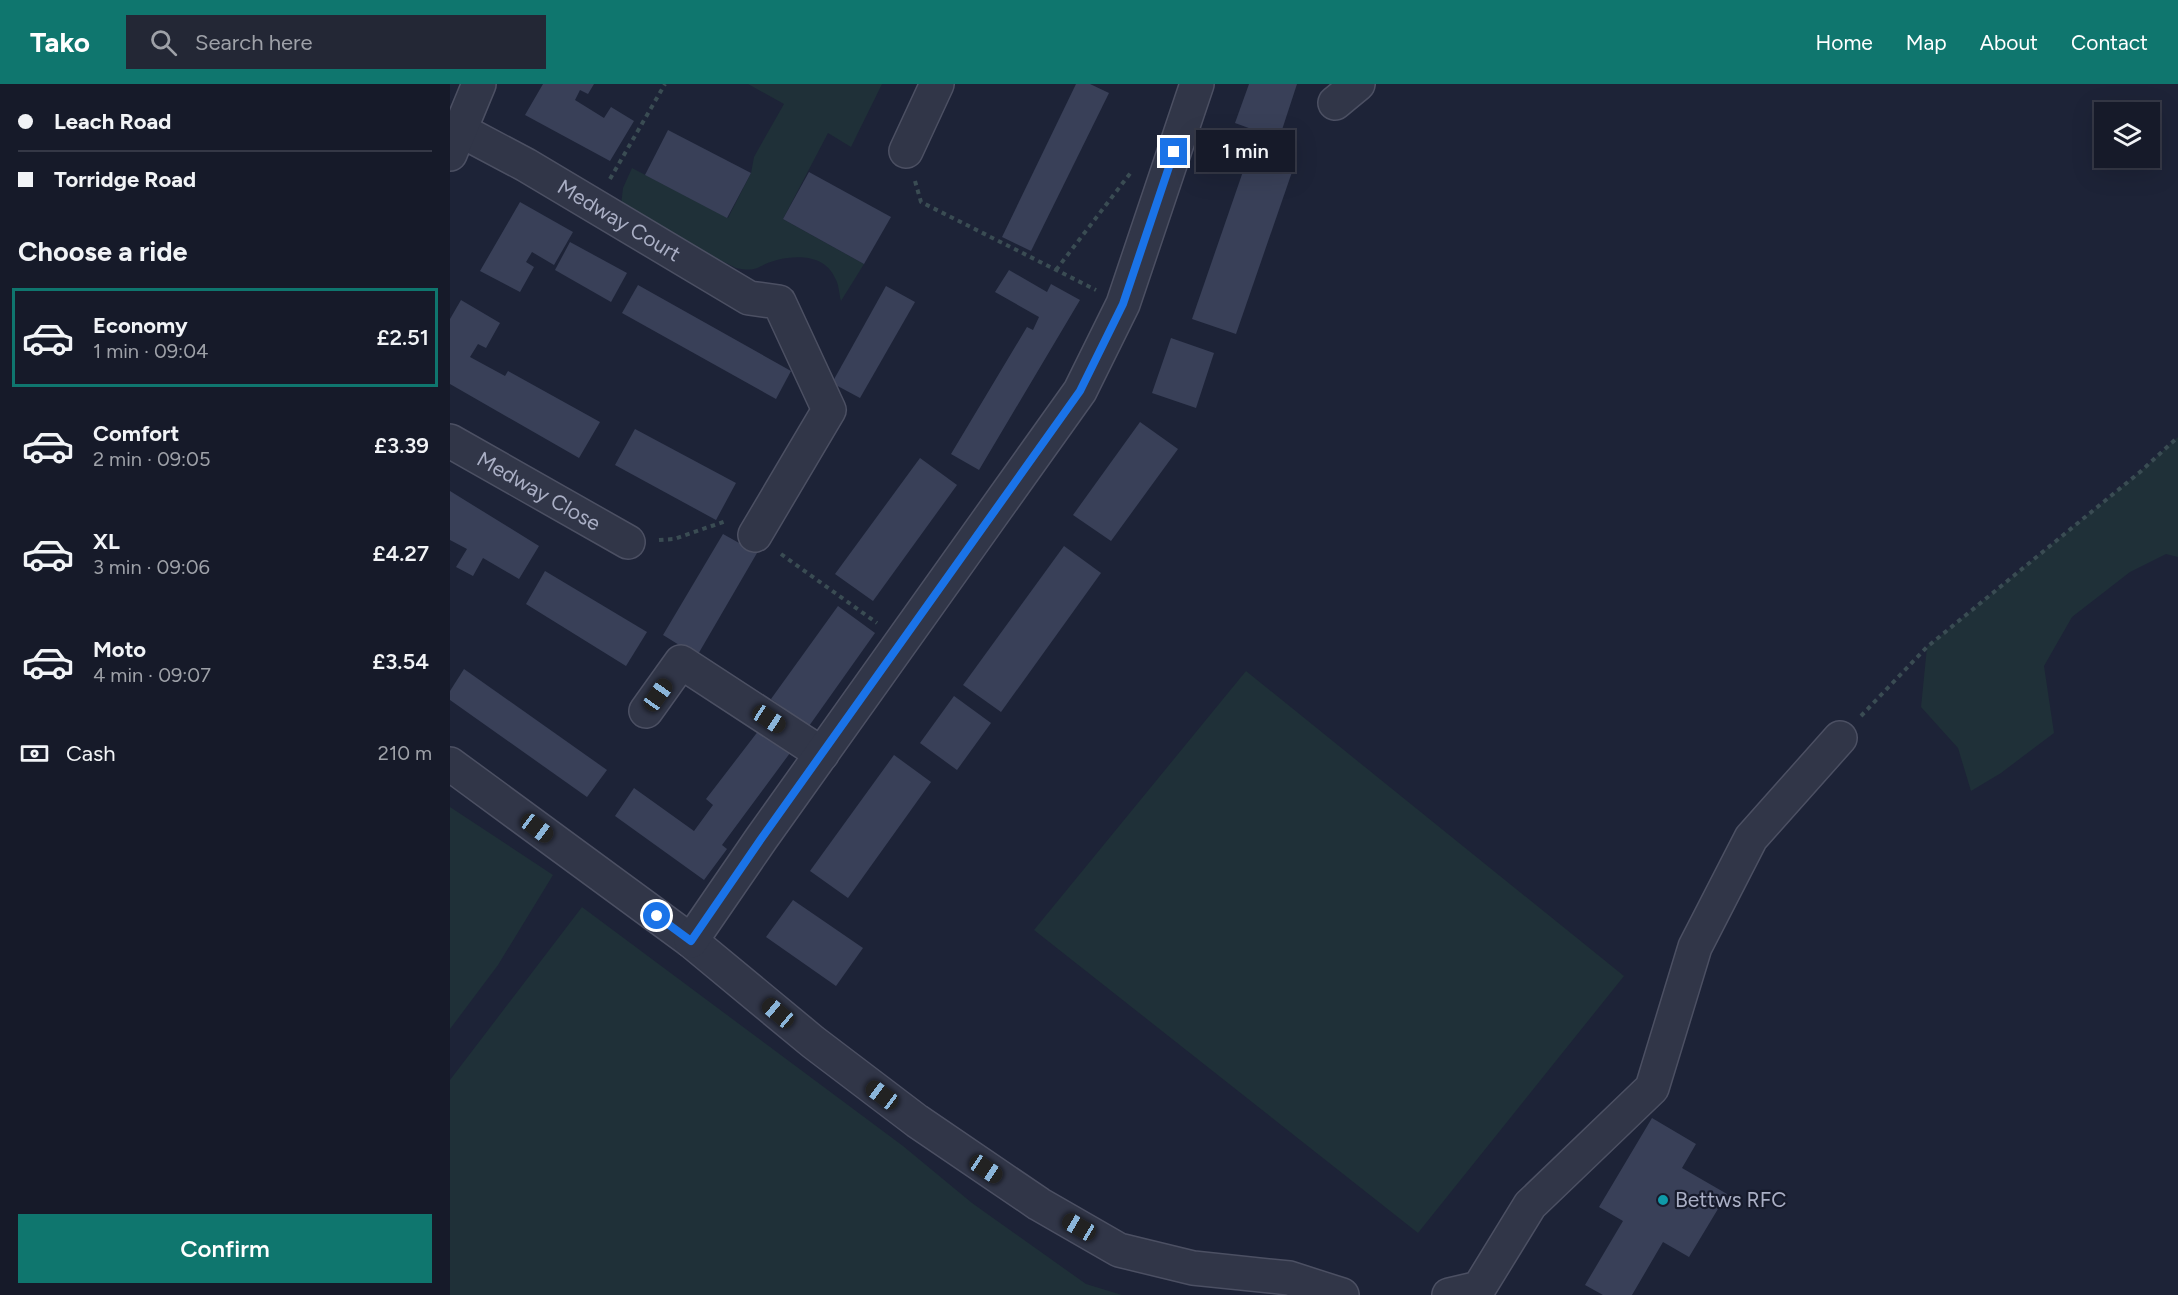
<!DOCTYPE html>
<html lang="en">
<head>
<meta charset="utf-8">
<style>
  body { margin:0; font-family:Figtree,sans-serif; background:#232735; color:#f1f3f6; height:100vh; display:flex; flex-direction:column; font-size:22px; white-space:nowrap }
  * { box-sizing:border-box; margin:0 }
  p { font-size:20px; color:#9ea1a8 }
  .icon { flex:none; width:33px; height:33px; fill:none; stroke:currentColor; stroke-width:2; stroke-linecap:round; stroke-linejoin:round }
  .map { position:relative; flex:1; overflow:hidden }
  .details { display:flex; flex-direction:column; background:#161a29; width:450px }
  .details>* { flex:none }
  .banner { display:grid; align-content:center; height:132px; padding:0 18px; background:#161a29 }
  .fabs { position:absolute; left:1644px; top:18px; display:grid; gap:12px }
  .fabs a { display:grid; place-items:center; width:66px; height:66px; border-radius:0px; background:#161a29; box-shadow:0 6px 24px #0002,0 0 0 2px #353846; font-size:30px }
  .end { position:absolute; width:27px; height:27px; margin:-14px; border:8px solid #1a73e8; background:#fff; box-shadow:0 0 0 3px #fff }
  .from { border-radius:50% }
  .bubble { position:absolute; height:42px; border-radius:0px; background:#161a29; box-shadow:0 6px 24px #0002,0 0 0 2px #353846; font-size:20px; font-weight:600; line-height:42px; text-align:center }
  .car { position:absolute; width:18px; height:36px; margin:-18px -9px; border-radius:8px; box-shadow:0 0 4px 2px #0007; background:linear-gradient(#222 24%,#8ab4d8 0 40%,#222 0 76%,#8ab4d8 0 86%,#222 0) }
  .banner b { display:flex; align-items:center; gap:21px; height:57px; font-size:22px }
  .banner b+b { border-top:2px solid #353846 }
  .banner i { width:15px; height:15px; background:#f1f3f6 }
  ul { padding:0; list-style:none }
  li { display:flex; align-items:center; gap:18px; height:99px; margin:0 12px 9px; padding:0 6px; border:3px solid transparent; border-radius:0px }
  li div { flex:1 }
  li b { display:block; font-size:22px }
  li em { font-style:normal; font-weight:600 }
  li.active { border-color:#0f766e }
  li>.icon { width:54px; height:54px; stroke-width:1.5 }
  h2 { padding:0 18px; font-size:27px; line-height:72px }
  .pay { display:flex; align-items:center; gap:15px; height:66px; padding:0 18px; font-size:22px }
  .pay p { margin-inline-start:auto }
  .action { display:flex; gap:12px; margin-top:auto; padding:12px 18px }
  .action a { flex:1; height:69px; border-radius:0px; background:#0f766e; color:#fff; font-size:24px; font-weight:600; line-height:69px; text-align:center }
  header { display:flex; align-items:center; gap:36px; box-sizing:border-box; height:84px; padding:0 30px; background:#0f766e; color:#fff }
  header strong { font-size:28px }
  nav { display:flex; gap:33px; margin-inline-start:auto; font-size:21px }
  .search { width:420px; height:54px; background:#232735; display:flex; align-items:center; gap:15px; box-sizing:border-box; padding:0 21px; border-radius:0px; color:#9ea1a8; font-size:22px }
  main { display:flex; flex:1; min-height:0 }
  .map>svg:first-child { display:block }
</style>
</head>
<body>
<header>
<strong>Tako</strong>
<div class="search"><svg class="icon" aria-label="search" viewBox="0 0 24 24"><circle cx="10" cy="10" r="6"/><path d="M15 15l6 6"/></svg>Search here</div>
<nav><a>Home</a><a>Map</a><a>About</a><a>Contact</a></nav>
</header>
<main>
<section class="details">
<div class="banner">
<b><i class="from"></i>Leach Road</b>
<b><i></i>Torridge Road</b>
</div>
<h2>Choose a ride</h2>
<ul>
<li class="active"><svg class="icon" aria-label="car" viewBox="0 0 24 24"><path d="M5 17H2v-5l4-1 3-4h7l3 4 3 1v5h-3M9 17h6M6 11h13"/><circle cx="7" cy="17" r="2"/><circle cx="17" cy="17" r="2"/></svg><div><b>Economy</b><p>1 min · 09:04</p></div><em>£2.51</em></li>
<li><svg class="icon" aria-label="car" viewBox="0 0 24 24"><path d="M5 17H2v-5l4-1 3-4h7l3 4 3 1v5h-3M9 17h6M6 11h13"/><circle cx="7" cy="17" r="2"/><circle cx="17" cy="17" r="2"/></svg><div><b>Comfort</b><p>2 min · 09:05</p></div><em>£3.39</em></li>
<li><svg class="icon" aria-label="car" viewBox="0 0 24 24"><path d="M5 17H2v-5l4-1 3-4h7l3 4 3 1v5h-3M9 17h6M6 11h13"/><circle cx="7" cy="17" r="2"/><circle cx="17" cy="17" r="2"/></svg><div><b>XL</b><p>3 min · 09:06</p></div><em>£4.27</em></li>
<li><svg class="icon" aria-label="car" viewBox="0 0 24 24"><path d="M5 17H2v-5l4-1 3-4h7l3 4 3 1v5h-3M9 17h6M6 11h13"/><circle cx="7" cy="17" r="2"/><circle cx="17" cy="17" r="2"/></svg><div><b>Moto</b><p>4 min · 09:07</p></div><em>£3.54</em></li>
</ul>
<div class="pay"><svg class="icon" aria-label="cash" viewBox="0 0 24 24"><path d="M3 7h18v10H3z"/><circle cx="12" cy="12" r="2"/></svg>Cash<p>210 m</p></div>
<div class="action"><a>Confirm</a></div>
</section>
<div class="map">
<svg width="1728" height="1211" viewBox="0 0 1728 1211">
  <rect width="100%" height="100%" fill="#1d2337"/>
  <g fill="#1f3038">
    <path d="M298,0H432L401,63L378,49L333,135L414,180L391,217C389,210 389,200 385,194C375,171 348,171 327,176C307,181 309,189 286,184L196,139L171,121L173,104L182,84L278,134L301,89L304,73L334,20Z"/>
    <polygon points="1728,353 1728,473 1716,470 1680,488 1622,533 1594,582 1604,649 1551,689 1521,707 1508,664 1471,623 1477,563 1690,388"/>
    <polygon points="796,587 1174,892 968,1149 584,846"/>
    <polygon points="0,723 103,791 48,881 0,945"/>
    <polygon points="132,823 453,1062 522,1119 636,1200 672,1211 0,1211 0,996"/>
  </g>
  <g fill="#394058">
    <polygon points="93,0 144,0 138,10 130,6 125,16 154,34 161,23 184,37 160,77 75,31"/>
    <polygon points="626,0 640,0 659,9 581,167 552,153"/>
    <polygon points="799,0 847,0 829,55 785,39"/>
    <polygon points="218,46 301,89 277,134 195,91"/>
    <polygon points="798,73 842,88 786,250 742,235"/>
    <polygon points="359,88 441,133 414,180 333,135"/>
    <polygon points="70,118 123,148 104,181 82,168 76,178 84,183 70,208 30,187"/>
    <polygon points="120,158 177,189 161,218 105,186"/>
    <polygon points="559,186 597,208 601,200 630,216 529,386 501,370 577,243 583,246 589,233 545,208"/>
    <polygon points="188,201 341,287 326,315 172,229"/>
    <polygon points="436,202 465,218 410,314 382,299"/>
    <polygon points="11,216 50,239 36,264 28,260 20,273 55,292 58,287 150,338 129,374 0,300 0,235"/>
    <polygon points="721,254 764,269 746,324 702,309"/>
    <polygon points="690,338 728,365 661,457 623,431"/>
    <polygon points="185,345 286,399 266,436 165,381"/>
    <polygon points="470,374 507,401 423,517 385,490"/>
    <polygon points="0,407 89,462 69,495 33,474 23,492 6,483 17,465 0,456"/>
    <polygon points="273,450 307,469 247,572 213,551"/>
    <polygon points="614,462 651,489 551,628 513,601"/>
    <polygon points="95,487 197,548 176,582 76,520"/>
    <polygon points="388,522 425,549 359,642 321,615"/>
    <polygon points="14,585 157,686 137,713 0,616 0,607"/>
    <polygon points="504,612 541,639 507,686 470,659"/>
    <polygon points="309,646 340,669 272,761 277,765 254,796 165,732 184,704 244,747 263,721 256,715"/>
    <polygon points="444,671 481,698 398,814 360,787"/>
    <polygon points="343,816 413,864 386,902 316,853"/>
    <polygon points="1202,1034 1246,1060 1232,1084 1277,1110 1239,1173 1213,1158 1182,1211 1153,1211 1135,1201 1173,1137 1149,1123"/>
  </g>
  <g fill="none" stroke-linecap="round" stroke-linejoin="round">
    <defs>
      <g id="minor">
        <polyline points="885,19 908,0"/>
        <path id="s1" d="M10,46L76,81L299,214L329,218L379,326L305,451"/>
        <polyline points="456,67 487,0"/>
        <polyline points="0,70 29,0"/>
        <path id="s2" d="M0,357L178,458"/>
        <polyline points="196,627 231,578 372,670"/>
        <polyline points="0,680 241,857 363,958 467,1037 589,1120 669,1166 743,1184 839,1194 892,1211"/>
        <polyline points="241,857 311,755 630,307 673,220 747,0"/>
        <polyline points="999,1211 1029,1204 1080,1121 1202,1004 1245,863 1301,754 1390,654"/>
      </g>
    </defs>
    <use href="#minor" stroke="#4c5063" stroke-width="36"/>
    <g stroke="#3a4c53" stroke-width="4" stroke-dasharray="4.5 4.5" stroke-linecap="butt">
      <polyline points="160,95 215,0"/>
      <polyline points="465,97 471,118 646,206"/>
      <polyline points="606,186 682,87"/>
      <polyline points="209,456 224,455 276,437"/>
      <polyline points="331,470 427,539"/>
      <polyline points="1411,632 1477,563 1690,388 1728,353"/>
    </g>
    <use href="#minor" stroke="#313648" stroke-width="33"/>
  </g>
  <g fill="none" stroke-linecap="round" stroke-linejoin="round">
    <polyline stroke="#1a73e8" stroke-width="8" points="207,832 241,857 311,755 630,307 673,220 724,68"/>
  </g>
  <circle fill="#0f9aa8" stroke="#171b2c" stroke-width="2" cx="1213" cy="1116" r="6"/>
  <g text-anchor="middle" stroke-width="4.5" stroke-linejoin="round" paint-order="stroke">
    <g font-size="21" fill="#aaafc5" stroke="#171b2c">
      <text dy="7" stroke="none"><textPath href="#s1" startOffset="183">Medway Court</textPath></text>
      <text dy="7" stroke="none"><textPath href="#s2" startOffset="102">Medway Close</textPath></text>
    </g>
    <g font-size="21" fill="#aaafc5" stroke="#171b2c" text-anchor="start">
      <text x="1225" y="1123">Bettws RFC</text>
    </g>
  </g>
</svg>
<div class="fabs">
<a><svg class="icon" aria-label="layers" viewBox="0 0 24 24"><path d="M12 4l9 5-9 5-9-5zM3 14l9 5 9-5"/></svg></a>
</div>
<i class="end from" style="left:207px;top:832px"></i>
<i class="end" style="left:724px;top:68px"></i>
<div class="bubble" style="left:746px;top:46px;width:99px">1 min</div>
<i class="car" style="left:208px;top:611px;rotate:35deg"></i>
<i class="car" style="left:319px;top:635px;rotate:123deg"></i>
<i class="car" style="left:87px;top:744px;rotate:127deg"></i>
<i class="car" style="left:328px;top:929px;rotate:310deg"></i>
<i class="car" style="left:432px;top:1011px;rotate:307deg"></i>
<i class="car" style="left:536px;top:1085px;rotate:124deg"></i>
<i class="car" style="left:629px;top:1143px;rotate:300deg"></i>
</div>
</main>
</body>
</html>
